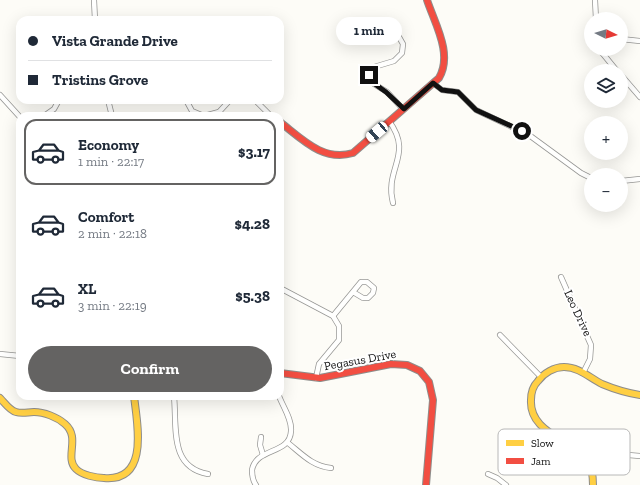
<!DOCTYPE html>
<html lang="en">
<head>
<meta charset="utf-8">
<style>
  body { margin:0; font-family:"Zilla Slab",serif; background:#f2f2f3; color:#1f2937; height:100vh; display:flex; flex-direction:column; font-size:15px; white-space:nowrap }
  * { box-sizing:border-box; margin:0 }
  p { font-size:13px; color:#747a83 }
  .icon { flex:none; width:22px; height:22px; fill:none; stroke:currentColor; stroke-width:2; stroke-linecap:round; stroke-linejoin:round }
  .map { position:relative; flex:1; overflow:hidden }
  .panel { position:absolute; left:16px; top:112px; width:268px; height:288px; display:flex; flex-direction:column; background:#fff; border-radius:12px; box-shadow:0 4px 16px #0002 }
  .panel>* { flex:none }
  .guide { position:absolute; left:16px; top:16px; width:268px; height:88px; border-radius:12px; box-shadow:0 4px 16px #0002; display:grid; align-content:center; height:88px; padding:0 12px; background:#fff }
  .needle { width:26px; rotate:95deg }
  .tools { position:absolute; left:584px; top:12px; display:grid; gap:8px }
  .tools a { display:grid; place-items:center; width:44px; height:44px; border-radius:50%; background:#fff; box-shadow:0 4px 16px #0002; font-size:20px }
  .end { position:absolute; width:18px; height:18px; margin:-9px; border:5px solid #111; background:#fff; box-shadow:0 0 0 2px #fff }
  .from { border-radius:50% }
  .bubble { position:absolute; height:28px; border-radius:14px; background:#fff; box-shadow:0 4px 16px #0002; font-size:13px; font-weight:700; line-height:28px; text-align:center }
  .car { position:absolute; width:12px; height:24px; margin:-12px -6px; border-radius:5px; box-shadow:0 0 3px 1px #0007; background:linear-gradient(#fff 24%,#345 0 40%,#fff 0 76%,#345 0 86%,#fff 0) }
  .guide b { display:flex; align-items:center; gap:14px; height:38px; font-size:15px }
  .guide b+b { border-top:1px solid #e0e1e3 }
  .guide i { width:10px; height:10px; background:#1f2937 }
  ul { padding:7px 0 0; list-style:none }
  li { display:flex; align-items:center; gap:12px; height:66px; margin:0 8px 6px; padding:0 4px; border:2px solid transparent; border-radius:12px }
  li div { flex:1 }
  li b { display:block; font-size:15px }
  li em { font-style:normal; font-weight:700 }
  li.active { border-color:#646362 }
  li>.icon { width:36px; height:36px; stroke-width:1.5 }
  .primary-button { display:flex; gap:8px; margin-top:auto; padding:8px 12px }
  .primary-button a { flex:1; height:46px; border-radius:24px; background:#646362; color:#fff; font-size:16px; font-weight:700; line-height:46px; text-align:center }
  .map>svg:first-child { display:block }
</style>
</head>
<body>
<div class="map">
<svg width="640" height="485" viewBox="0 0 640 485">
  <rect width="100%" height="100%" fill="#fdfcf7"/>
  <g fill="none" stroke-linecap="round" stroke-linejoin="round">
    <defs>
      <g id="street">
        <polyline points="94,0 95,20"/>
        <polyline points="595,0 596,19"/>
        <polyline points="384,30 399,37 403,44 402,53 394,61 374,67 370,73 369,77 374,84 387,92 403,109"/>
        <polyline points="621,39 640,41"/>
        <polyline points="599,49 617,71"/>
        <polyline points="621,75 640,97"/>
        <polyline points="433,83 442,90 458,92 476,110 529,135 581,173 591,178"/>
        <polyline points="0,95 20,117"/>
        <polyline points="108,100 112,116"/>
        <polyline points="186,100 192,111 204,116"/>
        <polyline points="255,100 271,116"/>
        <polyline points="44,116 54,109 59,100"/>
        <polyline points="204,116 219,112 230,100"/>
        <path d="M389,121C414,155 384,168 393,203"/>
        <polyline points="621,181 640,179"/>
        <polyline points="561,277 591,345 590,359 583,373"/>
        <polyline points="280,288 333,316 339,326 339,340 319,364 316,378"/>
        <polyline points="333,316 361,282 367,282 374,288 373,293 368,298 363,298 353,292"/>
        <polyline points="500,335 541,377"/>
        <polyline points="0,354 20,356"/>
        <path d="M174,396C177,428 169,467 208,474"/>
        <polyline points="261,437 260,445 263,455"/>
        <path d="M288,443C302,454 312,466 331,468"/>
        <polyline points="587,460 605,453 640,456"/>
        <polyline points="488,474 497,478 506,485"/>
        <path d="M256,485C253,481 252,476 252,470C256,447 290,455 291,431C292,419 283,407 279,396"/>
      </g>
      <g id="slow">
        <path d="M0,398C5,403 9,410 16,412C22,414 28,412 34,412C44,412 57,417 65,424C81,438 64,457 76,469C82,475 96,478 104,478C150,482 137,423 134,396"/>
        <path d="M593,485C593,477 592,468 588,462C572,439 529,433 531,400C531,393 533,386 538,381C544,373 554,367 564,367C579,367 590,378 602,384C614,389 627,393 640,395"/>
      </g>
      <g id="jam">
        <path d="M280,122C302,139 323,162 353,153L439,78C453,54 435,24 427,0"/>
        <polyline points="280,373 320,378 391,364 407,365 420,371 429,382 433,400 426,485"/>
      </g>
    </defs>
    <use href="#street" stroke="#979795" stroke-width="6"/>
    <use href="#slow" stroke="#8e8d8b" stroke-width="8"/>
    <use href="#jam" stroke="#8e8d8b" stroke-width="8"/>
    <use href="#street" stroke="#fffffe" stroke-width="4.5"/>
    <use href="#slow" stroke="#ffcf43" stroke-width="6"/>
    <use href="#jam" stroke="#f24e42" stroke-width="6"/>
  </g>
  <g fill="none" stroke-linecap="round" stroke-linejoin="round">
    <polyline stroke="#111" stroke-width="5" points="369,75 372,82 386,92 404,109 433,83 442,90 458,92 476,110 522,131"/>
  </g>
  <g text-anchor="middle" stroke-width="4" stroke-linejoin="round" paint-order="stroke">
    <g font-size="12" fill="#111" stroke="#fff">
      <text transform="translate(578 313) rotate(65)" y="4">Leo Drive</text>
      <text transform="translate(360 360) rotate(-10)" y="4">Pegasus Drive</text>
    </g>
  </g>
  <rect x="498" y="429" width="132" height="46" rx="6" fill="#fff" stroke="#b8b8b8" stroke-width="1"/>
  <rect x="506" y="440" width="18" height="6" fill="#ffcf43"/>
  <rect x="506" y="458" width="18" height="6" fill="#f24e42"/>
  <g font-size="11" fill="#111">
    <text x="531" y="447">Slow</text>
    <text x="531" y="465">Jam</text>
  </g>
</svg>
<div class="tools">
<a><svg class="needle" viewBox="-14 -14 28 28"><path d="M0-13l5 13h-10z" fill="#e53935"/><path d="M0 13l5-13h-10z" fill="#747a83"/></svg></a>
<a><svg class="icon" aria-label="layers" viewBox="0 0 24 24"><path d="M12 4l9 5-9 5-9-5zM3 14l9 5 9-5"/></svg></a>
<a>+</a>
<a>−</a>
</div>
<i class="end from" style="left:522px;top:131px"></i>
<i class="end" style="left:369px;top:75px"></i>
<div class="bubble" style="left:336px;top:17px;width:66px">1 min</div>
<i class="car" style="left:377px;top:132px;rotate:229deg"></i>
<div class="guide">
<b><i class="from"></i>Vista Grande Drive</b>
<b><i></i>Tristins Grove</b>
</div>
<section class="panel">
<ul>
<li class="active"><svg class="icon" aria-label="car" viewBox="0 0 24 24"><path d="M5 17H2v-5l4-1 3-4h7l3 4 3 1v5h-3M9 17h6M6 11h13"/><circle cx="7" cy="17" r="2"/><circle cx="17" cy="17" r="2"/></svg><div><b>Economy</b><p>1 min · 22:17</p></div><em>$3.17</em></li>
<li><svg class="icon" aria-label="car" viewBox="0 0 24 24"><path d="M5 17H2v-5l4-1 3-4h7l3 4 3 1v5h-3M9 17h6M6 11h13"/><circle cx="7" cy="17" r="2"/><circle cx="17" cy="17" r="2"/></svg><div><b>Comfort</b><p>2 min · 22:18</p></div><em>$4.28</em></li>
<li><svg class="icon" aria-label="car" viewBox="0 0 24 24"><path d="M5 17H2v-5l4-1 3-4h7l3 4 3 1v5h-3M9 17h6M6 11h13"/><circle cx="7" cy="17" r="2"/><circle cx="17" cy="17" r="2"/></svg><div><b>XL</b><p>3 min · 22:19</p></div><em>$5.38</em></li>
</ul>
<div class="primary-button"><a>Confirm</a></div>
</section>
</div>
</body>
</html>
